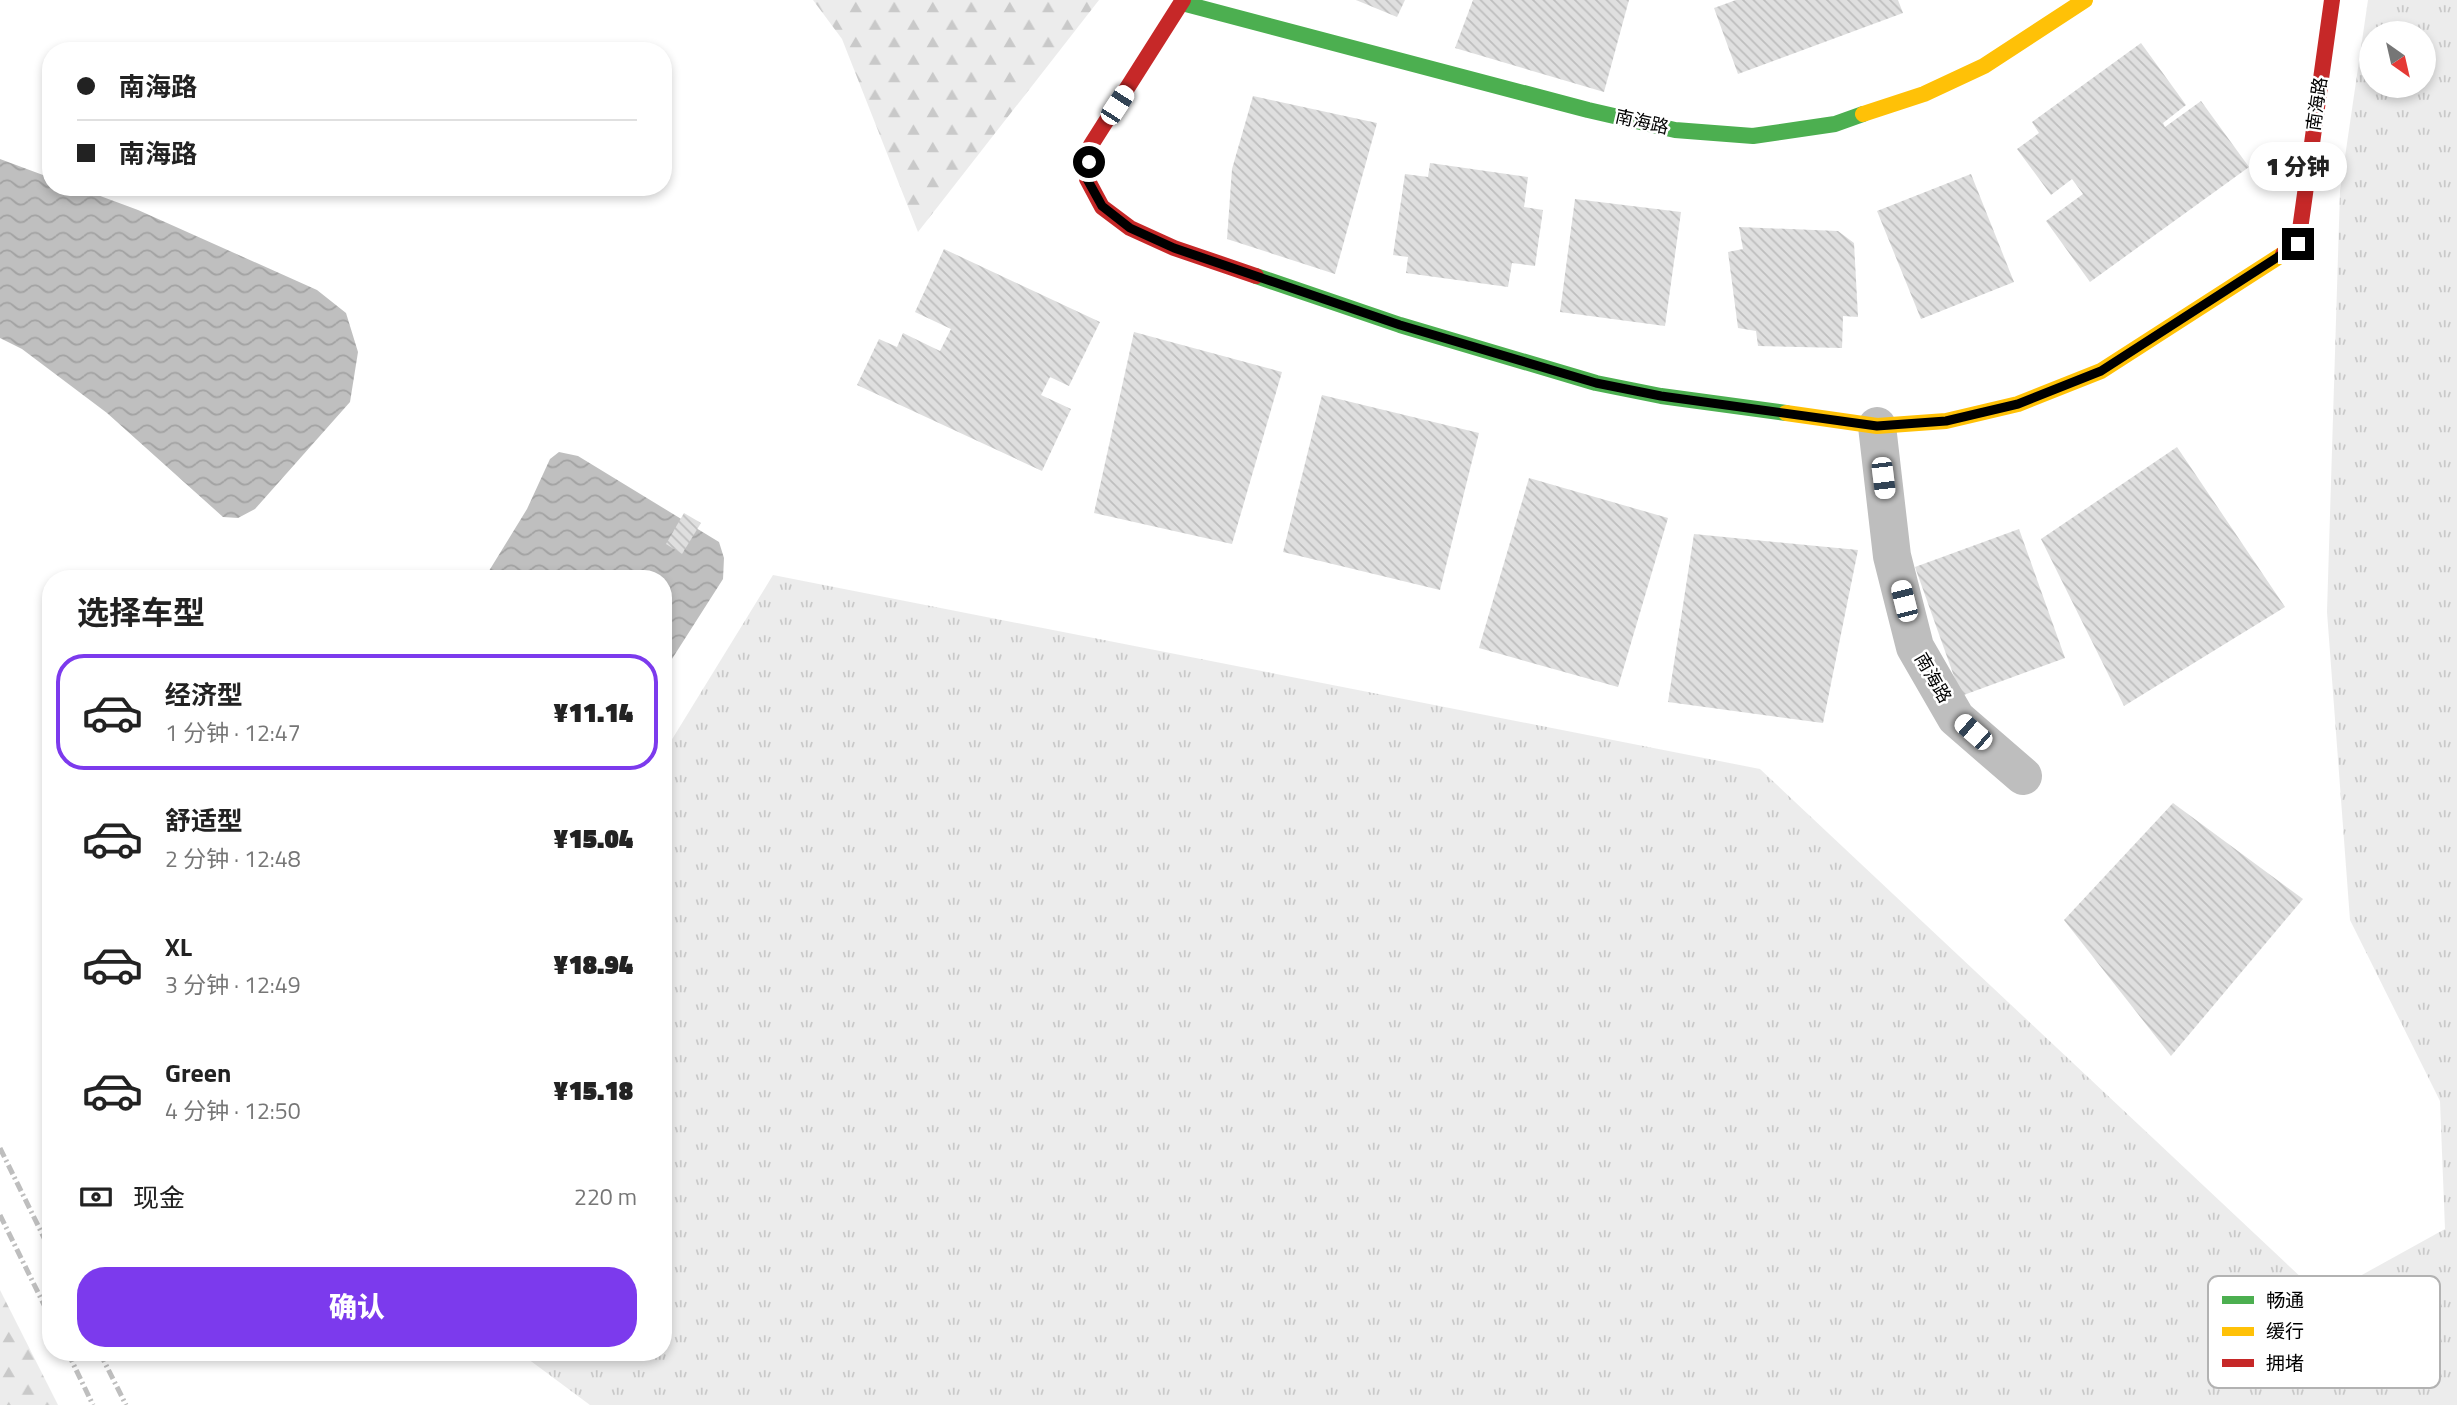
<!DOCTYPE html>
<html lang="zh">
<head>
<meta charset="utf-8">
<style>
  body { margin:0; font-family:"Titillium Web","Noto Sans SC",sans-serif; background:#f2f2f2; color:#222; height:100vh; display:flex; flex-direction:column; font-size:26px; white-space:nowrap }
  * { box-sizing:border-box; margin:0 }
  p { font-size:23px; color:#767676 }
  .icon { flex:none; width:38px; height:38px; fill:none; stroke:currentColor; stroke-width:2; stroke-linecap:round; stroke-linejoin:round }
  .map { position:relative; flex:1; overflow:hidden }
  .panel { position:absolute; left:42px; top:570px; width:630px; height:791px; display:flex; flex-direction:column; background:#fff; border-radius:28px; box-shadow:0 4px 10px #0003 }
  .panel>* { flex:none }
  .hud { position:absolute; left:42px; top:42px; width:630px; height:154px; border-radius:28px; box-shadow:0 4px 10px #0003; display:grid; align-content:center; height:154px; padding:0 35px; background:#fff }
  .needle { width:46px; rotate:146deg }
  .controls { position:absolute; left:2359px; top:21px; display:grid; gap:14px }
  .controls a { display:grid; place-items:center; width:77px; height:77px; border-radius:50%; background:#fff; box-shadow:0 4px 10px #0003; font-size:35px }
  .end { position:absolute; width:32px; height:32px; margin:-16px; border:9px solid #000; background:#fff; box-shadow:0 0 0 4px #fff }
  .from { border-radius:50% }
  .bubble { position:absolute; height:49px; border-radius:24px; background:#fff; box-shadow:0 4px 10px #0003; font-size:23px; font-weight:800; line-height:49px; text-align:center }
  .car { position:absolute; width:21px; height:42px; margin:-21px -10px; border-radius:9px; box-shadow:0 0 5px 2px #0007; background:linear-gradient(#fff 24%,#345 0 40%,#fff 0 76%,#345 0 86%,#fff 0) }
  .hud b { display:flex; align-items:center; gap:24px; height:66px; font-size:26px }
  .hud b+b { border-top:2px solid #e0e0e0 }
  .hud i { width:18px; height:18px; background:#222 }
  ul { padding:0; list-style:none }
  li { display:flex; align-items:center; gap:21px; height:116px; margin:0 14px 10px; padding:0 21px; border:4px solid transparent; border-radius:28px }
  li div { flex:1 }
  li b { display:block; font-size:26px }
  li em { font-style:normal; font-weight:800 }
  li.on { border-color:#7c3aed }
  li>.icon { width:63px; height:63px; stroke-width:1.5 }
  h2 { padding:0 35px; font-size:32px; line-height:84px }
  .pay { display:flex; align-items:center; gap:18px; height:77px; padding:0 35px; font-size:26px }
  .pay p { margin-inline-start:auto }
  .action { display:flex; gap:14px; margin-top:auto; padding:14px 35px }
  .action a { flex:1; height:80px; border-radius:28px; background:#7c3aed; color:#fff; font-size:28px; font-weight:800; line-height:80px; text-align:center }
  .map>svg:first-child { display:block }
</style>
</head>
<body>
<div class="map">
<svg width="2457" height="1405" viewBox="0 0 2457 1405">
  <defs>
    <pattern id="grass-tufts" width="24" height="20" patternUnits="userSpaceOnUse" patternTransform="scale(1.75)"><rect width="24" height="20" fill="#ececec"/><path d="M3 7l-1-3M5 7V3M7 7l1-3M15 17l-1-3M17 17v-4M19 17l1-3" fill="none" stroke="#c9c9c9"/></pattern>
    <pattern id="forest-firs" width="22" height="20" patternUnits="userSpaceOnUse" patternTransform="scale(1.75)"><rect width="22" height="20" fill="#ececec"/><path d="M5 1l3.5 6h-7zM16 11l3.5 6h-7z" fill="#c9c9c9"/></pattern>
    <pattern id="water-waves" width="16" height="10" patternUnits="userSpaceOnUse" patternTransform="scale(1.75)"><rect width="16" height="10" fill="#bfbfbf"/><path d="M0 5q4-4 8 0t8 0" fill="none" stroke="#a2a2a2"/></pattern>
    <pattern id="building-back-hatch" width="6" height="6" patternUnits="userSpaceOnUse" patternTransform="scale(1.75)"><rect width="6" height="6" fill="#dfdfdf"/><path d="M-1 5l2 2M0 0l6 6M5-1l2 2" fill="none" stroke="#bebebe"/></pattern>
  </defs>
  <rect width="100%" height="100%" fill="#fff"/>
  <path fill="url(#grass-tufts)" fill-rule="evenodd" d="M2368,0H2457V1405H590L520,1353H663V754L773,575L1760,769L2322,1297L2445,1229L2440,1101L2350,920L2327,612L2340,191ZM2371,33H2424V86H2371Z"/>
  <g fill="url(#forest-firs)">
    <polygon points="813,0 1099,0 918,232 842,39"/>
    <polygon points="0,1290 58,1405 0,1405"/>
  </g>
  <g fill="url(#water-waves)">
    <polygon points="0,159 51,178 51,187 76,187 138,210 317,290 346,313 358,352 350,402 255,509 238,518 223,517 107,413 22,349 0,338"/>
    <polygon points="559,452 578,456 719,542 724,558 723,579 663,673 663,579 484,579 527,509 550,459"/>
  </g>
  <g fill="url(#building-back-hatch)">
    <polygon points="1356,0 1405,0 1397,17"/>
    <polygon points="1473,0 1629,0 1604,92 1455,48"/>
    <polygon points="1736,0 1898,0 1903,13 1738,74 1714,8"/>
    <polygon points="2141,43 2186,105 2163,123 2165,127 2201,101 2249,167 2090,282 2046,221 2083,194 2072,179 2051,195 2017,149 2039,133 2032,122"/>
    <polygon points="1253,96 1377,123 1335,274 1227,239 1232,169"/>
    <polygon points="1430,163 1528,177 1524,207 1543,210 1535,266 1512,263 1508,287 1406,273 1408,257 1393,255 1405,174 1428,177"/>
    <polygon points="1971,174 2014,282 1921,319 1877,211"/>
    <polygon points="1575,199 1681,212 1665,326 1560,312"/>
    <polygon points="1739,227 1838,231 1854,243 1858,317 1843,316 1842,348 1758,346 1756,331 1738,328 1728,252 1743,249"/>
    <polygon points="944,249 1100,322 1069,386 1050,377 1041,395 1071,409 1042,471 857,385 879,339 897,347 903,333 940,351 951,329 915,312"/>
    <polygon points="1134,332 1282,372 1232,544 1094,513"/>
    <polygon points="1322,395 1479,433 1440,590 1283,552"/>
    <polygon points="2177,447 2285,607 2124,706 2041,539"/>
    <polygon points="1529,478 1668,518 1618,687 1479,648"/>
    <polygon points="684,513 701,523 682,554 666,544"/>
    <polygon points="2019,529 2065,658 1961,696 1915,567"/>
    <polygon points="1694,534 1858,550 1823,723 1668,702"/>
    <polygon points="2173,803 2303,899 2171,1056 2064,920"/>
  </g>
  <g fill="none" stroke-linecap="round" stroke-linejoin="round">
    <polyline stroke="#bebebe" stroke-width="38" points="1877,426 1892,556 1915,647 1956,718 2023,776"/>
    <g stroke="#4caf50" stroke-width="16">
      <polyline points="1182,3 1588,110 1675,130 1753,136 1835,124 1863,114"/>
      <polyline points="1256,276 1400,325 1596,383 1661,396 1786,413"/>
    </g>
    <g stroke="#ffc107" stroke-width="16">
      <polyline points="1863,114 1924,94 1984,66 2085,0"/>
      <polyline points="1786,413 1877,426 1946,421 2018,404 2101,371 2283,254"/>
    </g>
    <g stroke="#c62828" stroke-width="16">
      <polyline points="1183,0 1091,145 1087,179 1102,207 1130,228 1174,248 1256,276"/>
      <polyline points="2283,254 2298,244 2332,0"/>
    </g>
    <g stroke="#bebebe" stroke-width="5" stroke-dasharray="10 3.5 2 3.5" stroke-linecap="butt">
      <polyline points="0,1148 51,1252"/>
      <polyline points="0,1215 51,1319"/>
      <polyline points="68,1353 93,1405"/>
      <polyline points="100,1353 126,1405"/>
    </g>
  </g>
  <g fill="none" stroke-linecap="round" stroke-linejoin="round">
    <polyline stroke="#000" stroke-width="9" points="1089,162 1087,179 1102,206 1130,228 1174,248 1400,325 1596,383 1661,396 1877,426 1946,421 2018,404 2101,371 2298,244"/>
  </g>
  <g text-anchor="middle" stroke-width="5" stroke-linejoin="round" paint-order="stroke">
    <g font-size="18" fill="#000" stroke="#fff">
      <text transform="translate(2317 104) rotate(-82)" y="6">南海路</text>
      <text transform="translate(1642 122) rotate(13)" y="6">南海路</text>
      <text transform="translate(1933 678) rotate(60)" y="6">南海路</text>
    </g>
  </g>
  <rect x="2208" y="1276" width="232" height="112" rx="10" fill="#fff" stroke="#b2b2b2" stroke-width="2"/>
  <rect x="2222" y="1296" width="32" height="8" fill="#4caf50"/>
  <rect x="2222" y="1327" width="32" height="9" fill="#ffc107"/>
  <rect x="2222" y="1359" width="32" height="8" fill="#c62828"/>
  <g font-size="19" fill="#000">
    <text x="2266" y="1307">畅通</text>
    <text x="2266" y="1338">缓行</text>
    <text x="2266" y="1370">拥堵</text>
  </g>
</svg>
<div class="controls">
<a><svg class="needle" viewBox="-14 -14 28 28"><path d="M0-13l5 13h-10z" fill="#e53935"/><path d="M0 13l5-13h-10z" fill="#767676"/></svg></a>
</div>
<i class="end from" style="left:1089px;top:162px"></i>
<i class="end" style="left:2298px;top:244px"></i>
<div class="bubble" style="left:2249px;top:142px;width:98px">1 分钟</div>
<i class="car" style="left:1117px;top:105px;rotate:33deg"></i>
<i class="car" style="left:1883px;top:478px;rotate:173deg"></i>
<i class="car" style="left:1904px;top:601px;rotate:346deg"></i>
<i class="car" style="left:1973px;top:732px;rotate:311deg"></i>
<div class="hud">
<b><i class="from"></i>南海路</b>
<b><i></i>南海路</b>
</div>
<section class="panel">
<h2>选择车型</h2>
<ul>
<li class="on"><svg class="icon" aria-label="car" viewBox="0 0 24 24"><path d="M5 17H2v-5l4-1 3-4h7l3 4 3 1v5h-3M9 17h6M6 11h13"/><circle cx="7" cy="17" r="2"/><circle cx="17" cy="17" r="2"/></svg><div><b>经济型</b><p>1 分钟 · 12:47</p></div><em>¥11.14</em></li>
<li><svg class="icon" aria-label="car" viewBox="0 0 24 24"><path d="M5 17H2v-5l4-1 3-4h7l3 4 3 1v5h-3M9 17h6M6 11h13"/><circle cx="7" cy="17" r="2"/><circle cx="17" cy="17" r="2"/></svg><div><b>舒适型</b><p>2 分钟 · 12:48</p></div><em>¥15.04</em></li>
<li><svg class="icon" aria-label="car" viewBox="0 0 24 24"><path d="M5 17H2v-5l4-1 3-4h7l3 4 3 1v5h-3M9 17h6M6 11h13"/><circle cx="7" cy="17" r="2"/><circle cx="17" cy="17" r="2"/></svg><div><b>XL</b><p>3 分钟 · 12:49</p></div><em>¥18.94</em></li>
<li><svg class="icon" aria-label="car" viewBox="0 0 24 24"><path d="M5 17H2v-5l4-1 3-4h7l3 4 3 1v5h-3M9 17h6M6 11h13"/><circle cx="7" cy="17" r="2"/><circle cx="17" cy="17" r="2"/></svg><div><b>Green</b><p>4 分钟 · 12:50</p></div><em>¥15.18</em></li>
</ul>
<div class="pay"><svg class="icon" aria-label="cash" viewBox="0 0 24 24"><path d="M3 7h18v10H3z"/><circle cx="12" cy="12" r="2"/></svg>现金<p>220 m</p></div>
<div class="action"><a>确认</a></div>
</section>
</div>
</body>
</html>
